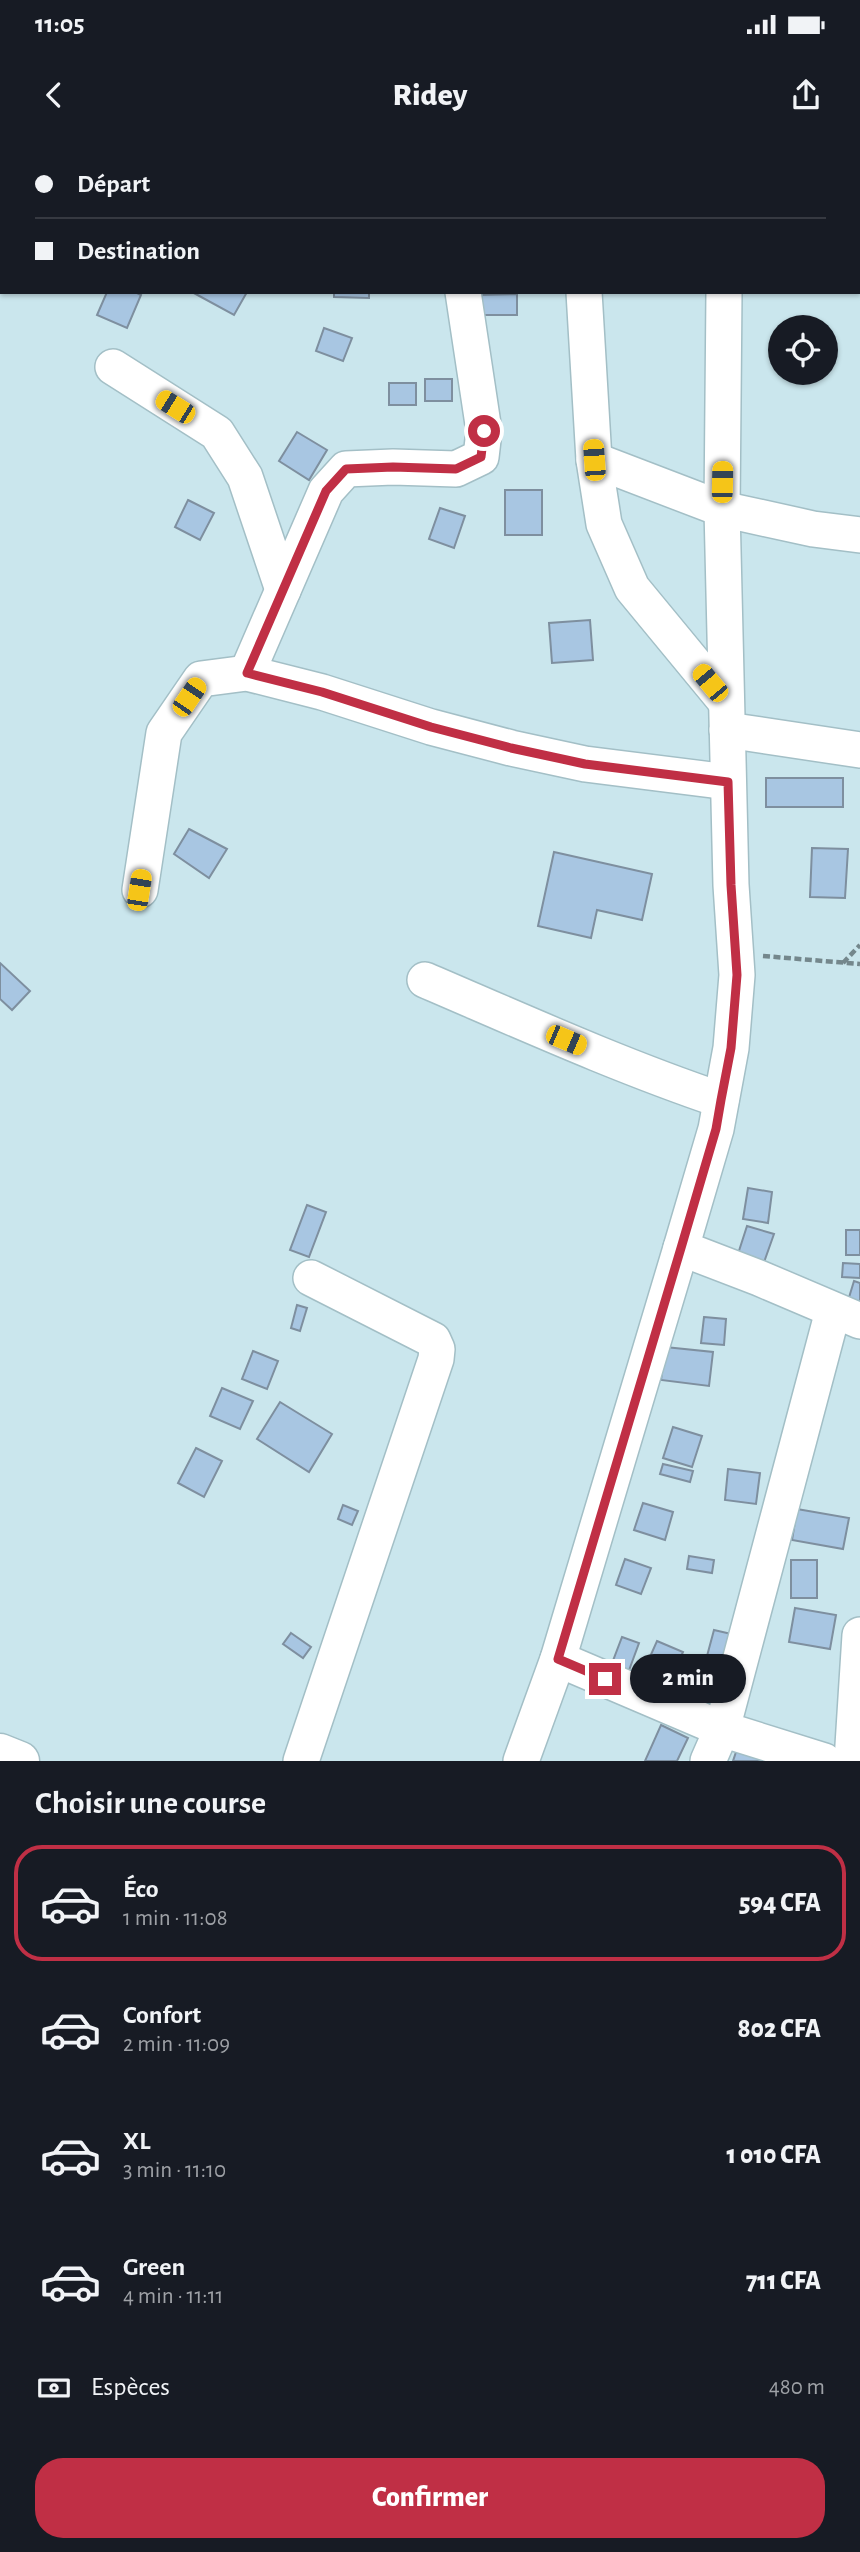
<!DOCTYPE html>
<html lang="fr">
<head>
<meta charset="utf-8">
<style>
  body { margin:0; font-family:"Alegreya Sans",sans-serif; background:#242831; color:#f1f3f6; height:100vh; display:flex; flex-direction:column; font-size:26px; white-space:nowrap }
  * { box-sizing:border-box; margin:0 }
  p { font-size:23px; color:#9ea1a6 }
  .icon { flex:none; width:38px; height:38px; fill:none; stroke:currentColor; stroke-width:2; stroke-linecap:round; stroke-linejoin:round }
  .map { position:relative; height:1621px; overflow:hidden }
  .drawer { display:flex; flex-direction:column; background:#171b24; flex:1 }
  .drawer>* { flex:none }
  .guide { position:absolute; left:0px; top:0px; width:861px; height:154px; box-shadow:0 2px 5px #0004; display:grid; align-content:center; height:154px; padding:0 35px; background:#171b24 }
  .buttons { position:absolute; left:768px; top:175px; display:grid; gap:14px }
  .buttons a { display:grid; place-items:center; width:70px; height:70px; border-radius:50%; background:#171b24; box-shadow:0 2px 5px #0004; font-size:35px }
  .end { position:absolute; width:32px; height:32px; margin:-16px; border:9px solid #c02f45; background:#fff; box-shadow:0 0 0 4px #fff }
  .from { border-radius:50% }
  .bubble { position:absolute; height:49px; border-radius:24px; background:#171b24; box-shadow:0 2px 5px #0004; font-size:23px; font-weight:800; line-height:49px; text-align:center }
  .car { position:absolute; width:21px; height:42px; margin:-21px -10px; border-radius:9px; box-shadow:0 0 5px 2px #0007; background:linear-gradient(#f5c518 24%,#345 0 40%,#f5c518 0 76%,#345 0 86%,#f5c518 0) }
  .guide b { display:flex; align-items:center; gap:24px; height:66px; font-size:26px }
  .guide b+b { border-top:2px solid #363941 }
  .guide i { width:18px; height:18px; background:#f1f3f6 }
  ul { padding:0; list-style:none }
  li { display:flex; align-items:center; gap:21px; height:116px; margin:0 14px 10px; padding:0 21px; border:4px solid transparent; border-radius:28px }
  li div { flex:1 }
  li b { display:block; font-size:26px }
  li em { font-style:normal; font-weight:800 }
  li.active { border-color:#c02f45 }
  li>.icon { width:63px; height:63px; stroke-width:1.5 }
  h2 { padding:0 35px; font-size:32px; line-height:84px }
  .pay { display:flex; align-items:center; gap:18px; height:77px; padding:0 35px; font-size:26px }
  .pay p { margin-inline-start:auto }
  .primary-button { display:flex; gap:14px; margin-top:auto; padding:14px 35px }
  .primary-button a { flex:1; height:80px; border-radius:28px; background:#c02f45; color:#fff; font-size:28px; font-weight:800; line-height:80px; text-align:center }
  .status { display:flex; justify-content:space-between; align-items:center; height:49px; padding:0 35px; background:#171b24; direction:ltr }
  .status svg { height:19px; fill:currentColor }
  header { display:flex; justify-content:space-between; align-items:center; height:91px; padding:0 35px; background:#171b24; font-size:32px; font-weight:800 }
  .map>svg:first-child { display:block }
</style>
</head>
<body>
<div class="status"><b>11:05</b><svg viewBox="0 0 49 12"><path d="M0 12V9h3v3zM5 12V6h3v6zM10 12V3h3v9zM15 12V0h3v12zM26 1h20v11H26zM47 4h2v5h-2z"/></svg></div>
<header><svg class="icon" aria-label="back" viewBox="0 0 24 24"><path d="M15 5l-7 7 7 7"/></svg>Ridey<svg class="icon" aria-label="share" viewBox="0 0 24 24"><path d="M12 15V3M7 8l5-5 5 5M5 13v7h14v-7"/></svg></header>
<div class="map">
<svg width="860" height="1621" viewBox="0 0 860 1621">
  <rect width="100%" height="100%" fill="#cae6ed"/>
  <g fill="#a8c6e2" stroke="#7e8f9f" stroke-width="2">
    <rect x="434" y="0" width="36" height="2"/>
    <rect x="591" y="0" width="49" height="2"/>
    <rect x="659" y="0" width="38" height="2"/>
    <polygon points="107,152 135,152 141,155 127,188 97,175"/>
    <polygon points="192,152 247,152 234,175"/>
    <polygon points="334,152 369,152 369,158 334,157"/>
    <polygon points="517,154 517,175 476,175 476,155"/>
    <polygon points="324,188 352,198 343,221 316,211"/>
    <rect x="425" y="239" width="27" height="22"/>
    <rect x="389" y="243" width="27" height="22"/>
    <polygon points="297,292 327,310 309,340 279,321"/>
    <rect x="505" y="350" width="37" height="45"/>
    <polygon points="188,360 214,373 200,400 175,387"/>
    <polygon points="440,368 465,376 454,408 429,399"/>
    <polygon points="590,480 593,520 552,523 549,483"/>
    <rect x="766" y="638" width="77" height="29"/>
    <polygon points="189,689 227,709 209,738 174,714"/>
    <polygon points="812,708 848,709 845,758 810,757"/>
    <polygon points="554,712 652,734 642,780 597,770 591,798 538,786"/>
    <polygon points="0,823 30,851 12,870 0,859"/>
    <polygon points="748,1048 772,1052 768,1083 743,1079"/>
    <polygon points="307,1065 326,1072 309,1117 290,1110"/>
    <polygon points="747,1086 774,1094 763,1125 737,1117"/>
    <rect x="846" y="1090" width="14" height="25"/>
    <polygon points="843,1123 860,1124 860,1138 842,1137"/>
    <polygon points="854,1141 860,1143 860,1168 847,1164"/>
    <polygon points="297,1165 307,1168 300,1191 291,1188"/>
    <polygon points="704,1177 726,1179 724,1205 701,1203"/>
    <polygon points="665,1207 713,1212 709,1246 661,1240"/>
    <polygon points="253,1211 278,1221 267,1249 242,1239"/>
    <polygon points="222,1248 253,1261 240,1289 210,1276"/>
    <polygon points="280,1262 332,1294 309,1332 257,1299"/>
    <polygon points="673,1287 702,1296 692,1327 663,1318"/>
    <polygon points="196,1308 222,1321 204,1357 178,1343"/>
    <polygon points="663,1324 693,1331 690,1342 660,1334"/>
    <polygon points="728,1329 760,1333 756,1364 725,1360"/>
    <polygon points="643,1363 673,1372 665,1400 634,1390"/>
    <polygon points="343,1365 358,1371 352,1385 338,1379"/>
    <polygon points="797,1369 849,1378 843,1409 792,1400"/>
    <polygon points="689,1416 714,1420 712,1433 687,1429"/>
    <polygon points="625,1419 651,1428 641,1454 616,1445"/>
    <rect x="791" y="1420" width="26" height="38"/>
    <polygon points="795,1468 836,1475 830,1509 789,1502"/>
    <polygon points="714,1490 740,1496 733,1523 707,1516"/>
    <polygon points="291,1493 311,1507 303,1518 283,1504"/>
    <polygon points="622,1497 639,1503 628,1533 611,1526"/>
    <polygon points="657,1501 683,1512 671,1539 645,1528"/>
    <polygon points="661,1585 688,1598 677,1621 645,1621"/>
    <polygon points="740,1600 773,1621 733,1621"/>
  </g>
  <g fill="none" stroke-linecap="round" stroke-linejoin="round">
    <defs>
      <g id="minor">
        <polyline points="255,0 256,2"/>
        <polyline points="724,0 724,2"/>
        <polyline points="34,2 35,0"/>
        <polyline points="582,2 582,0"/>
        <polyline points="584,152 594,320 604,384 632,448 726,562"/>
        <polyline points="113,227 217,293 245,337 283,450"/>
        <polyline points="594,320 722,369 813,389 860,395"/>
        <polyline points="247,533 326,351 346,329 393,327 456,329 481,317 484,291 463,152"/>
        <polyline points="727,590 860,610"/>
        <polyline points="140,750 164,593 201,539 247,533 322,552 431,587 511,608 585,624 728,642"/>
        <path d="M425,840C523,882 620,926 721,960"/>
        <polyline points="681,1108 759,1138 860,1181"/>
        <polyline points="558,1519 722,1589 824,1621"/>
        <polyline points="301,1621 436,1219 437,1209 433,1200 311,1138"/>
        <polyline points="521,1621 558,1519 681,1108 716,989 731,908 737,835 731,745 722,369 724,152"/>
        <polyline points="708,1621 722,1589 833,1171"/>
        <polyline points="852,1621 860,1495"/>
      </g>
      <polyline id="major" points="0,1613 20,1621"/>
    </defs>
    <use href="#minor" stroke="#a3bfc6" stroke-width="38"/>
    <use href="#major" stroke="#a3bfc6" stroke-width="41"/>
    <g stroke="#74878c" stroke-width="4.5" stroke-dasharray="7 3.5" stroke-linecap="butt">
      <polyline points="763,816 860,824"/>
      <polyline points="843,823 860,805"/>
    </g>
    <use href="#minor" stroke="#fff" stroke-width="35"/>
    <use href="#major" stroke="#fff" stroke-width="38"/>
  </g>
  <g fill="none" stroke-linecap="round" stroke-linejoin="round">
    <polyline stroke="#c02f45" stroke-width="9" points="484,291 481,317 456,329 393,327 346,329 326,351 247,533 322,552 431,587 511,608 585,624 728,642 731,745 737,835 731,908 721,960 716,989 681,1108 558,1519 605,1539"/>
  </g>
</svg>
<div class="buttons">
<a><svg class="icon" aria-label="locate" viewBox="0 0 24 24"><circle cx="12" cy="12" r="6"/><path d="M12 2v4M12 18v4M2 12h4M18 12h4"/></svg></a>
</div>
<i class="end from" style="left:484px;top:291px"></i>
<i class="end" style="left:605px;top:1539px"></i>
<div class="bubble" style="left:630px;top:1514px;width:116px">2 min</div>
<i class="car" style="left:175px;top:267px;rotate:302deg"></i>
<i class="car" style="left:594px;top:320px;rotate:356deg"></i>
<i class="car" style="left:722px;top:342px;rotate:1deg"></i>
<i class="car" style="left:710px;top:543px;rotate:320deg"></i>
<i class="car" style="left:189px;top:557px;rotate:34deg"></i>
<i class="car" style="left:139px;top:750px;rotate:9deg"></i>
<i class="car" style="left:566px;top:900px;rotate:113deg"></i>
<div class="guide">
<b><i class="from"></i>Départ</b>
<b><i></i>Destination</b>
</div>
</div>
<section class="drawer">
<h2>Choisir une course</h2>
<ul>
<li class="active"><svg class="icon" aria-label="car" viewBox="0 0 24 24"><path d="M5 17H2v-5l4-1 3-4h7l3 4 3 1v5h-3M9 17h6M6 11h13"/><circle cx="7" cy="17" r="2"/><circle cx="17" cy="17" r="2"/></svg><div><b>Éco</b><p>1 min · 11:08</p></div><em>594 CFA</em></li>
<li><svg class="icon" aria-label="car" viewBox="0 0 24 24"><path d="M5 17H2v-5l4-1 3-4h7l3 4 3 1v5h-3M9 17h6M6 11h13"/><circle cx="7" cy="17" r="2"/><circle cx="17" cy="17" r="2"/></svg><div><b>Confort</b><p>2 min · 11:09</p></div><em>802 CFA</em></li>
<li><svg class="icon" aria-label="car" viewBox="0 0 24 24"><path d="M5 17H2v-5l4-1 3-4h7l3 4 3 1v5h-3M9 17h6M6 11h13"/><circle cx="7" cy="17" r="2"/><circle cx="17" cy="17" r="2"/></svg><div><b>XL</b><p>3 min · 11:10</p></div><em>1 010 CFA</em></li>
<li><svg class="icon" aria-label="car" viewBox="0 0 24 24"><path d="M5 17H2v-5l4-1 3-4h7l3 4 3 1v5h-3M9 17h6M6 11h13"/><circle cx="7" cy="17" r="2"/><circle cx="17" cy="17" r="2"/></svg><div><b>Green</b><p>4 min · 11:11</p></div><em>711 CFA</em></li>
</ul>
<div class="pay"><svg class="icon" aria-label="cash" viewBox="0 0 24 24"><path d="M3 7h18v10H3z"/><circle cx="12" cy="12" r="2"/></svg>Espèces<p>480 m</p></div>
<div class="primary-button"><a>Confirmer</a></div>
</section>
</body>
</html>
